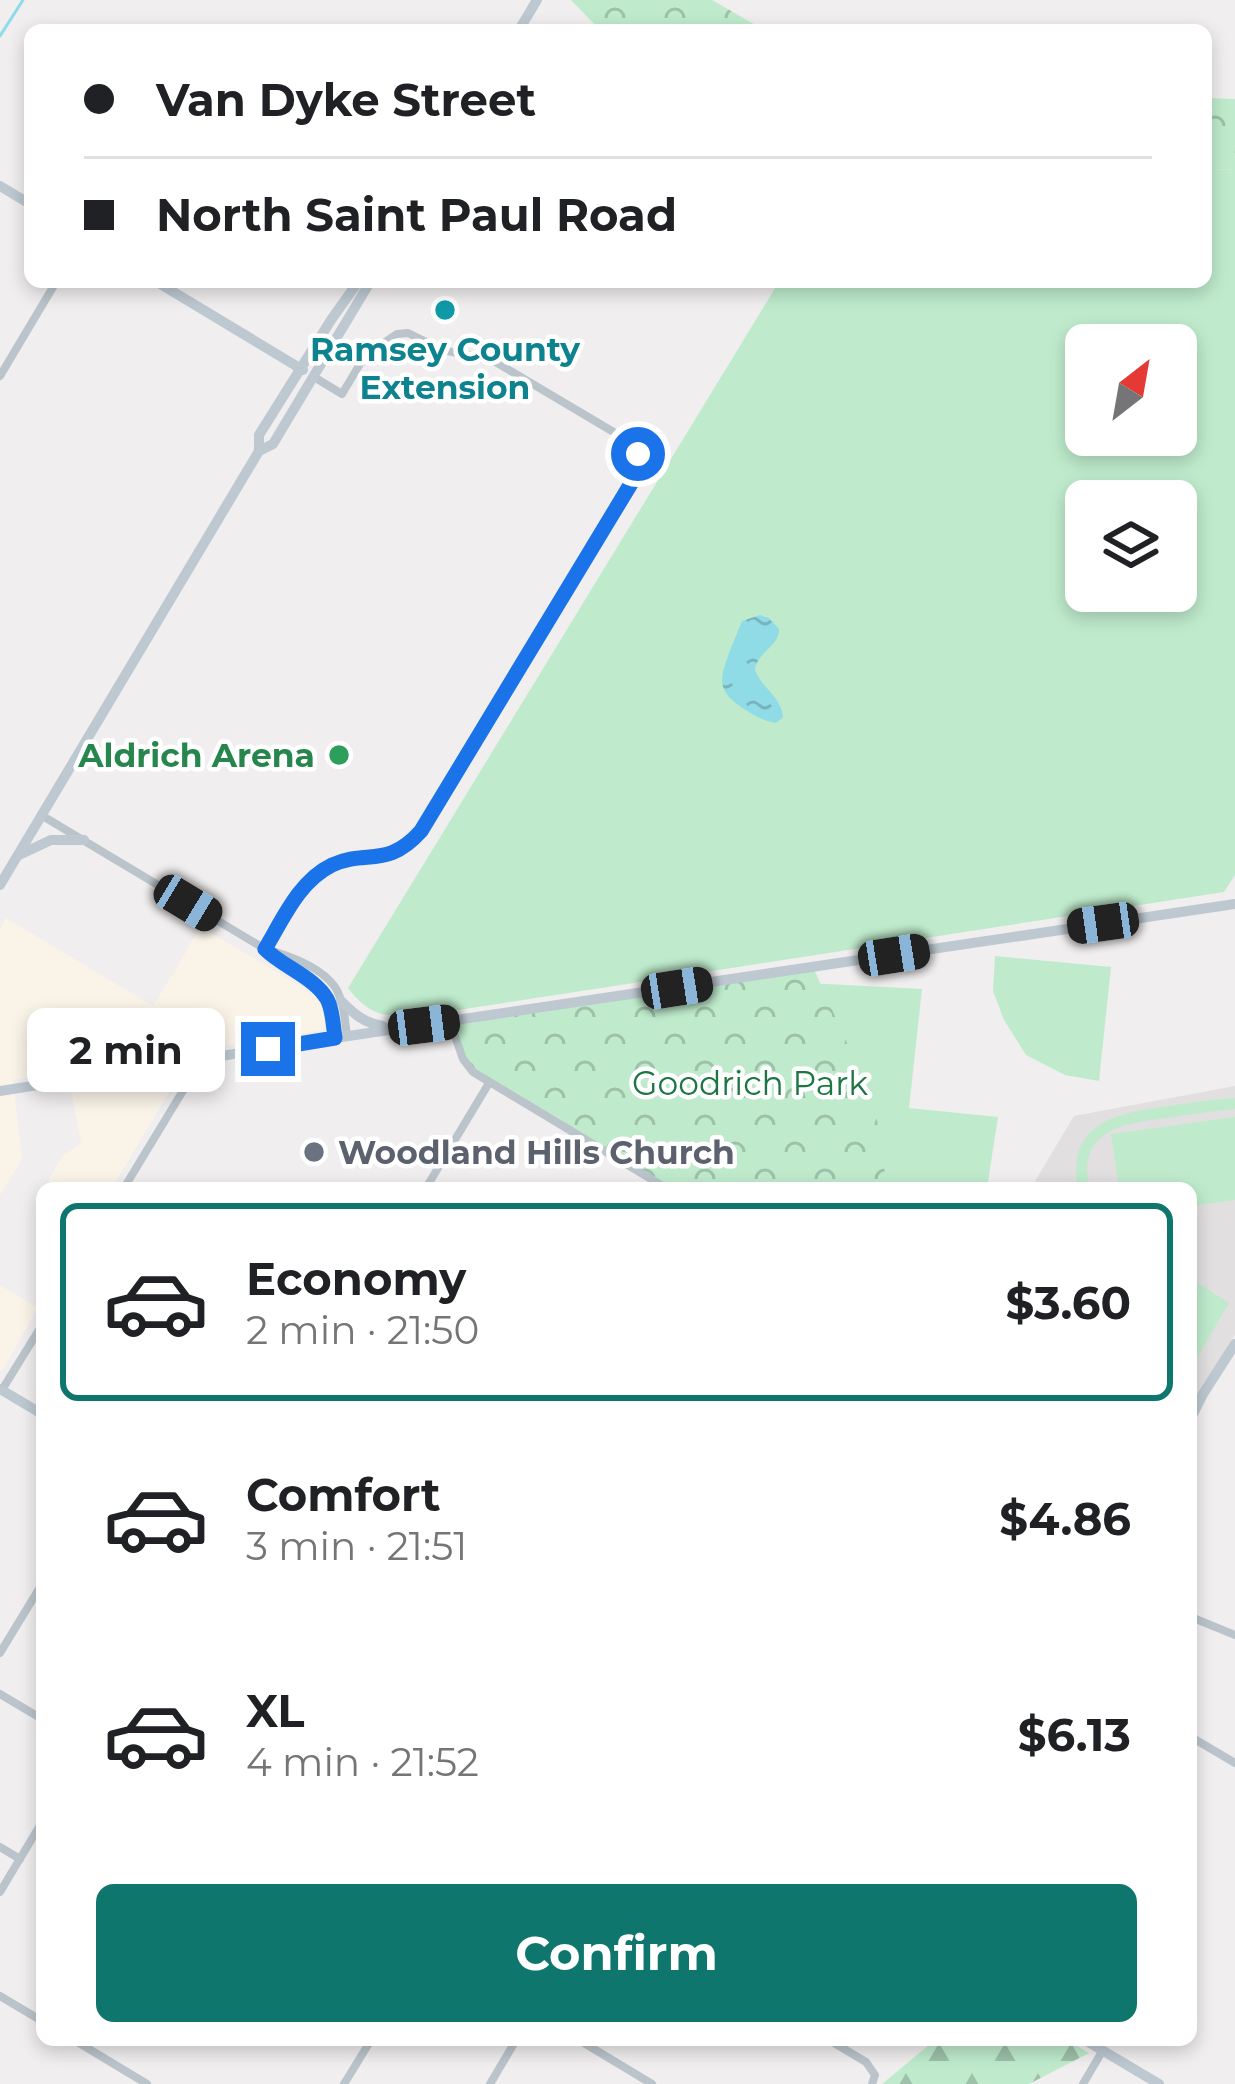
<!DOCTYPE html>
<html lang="en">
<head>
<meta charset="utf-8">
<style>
  body { margin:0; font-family:Montserrat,sans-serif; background:#f2f2f2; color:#202124; height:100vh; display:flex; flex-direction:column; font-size:45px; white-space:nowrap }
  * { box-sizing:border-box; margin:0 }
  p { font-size:39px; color:#757577 }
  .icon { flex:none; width:66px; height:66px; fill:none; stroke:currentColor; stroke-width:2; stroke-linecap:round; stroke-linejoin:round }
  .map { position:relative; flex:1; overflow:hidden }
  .panel { position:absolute; left:36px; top:1182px; width:1161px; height:864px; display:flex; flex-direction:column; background:#fff; border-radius:18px; box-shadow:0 6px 18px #0003 }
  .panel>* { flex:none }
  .hud { position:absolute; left:24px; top:24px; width:1188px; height:264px; border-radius:18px; box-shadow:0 6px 18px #0003; display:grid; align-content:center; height:264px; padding:0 60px; background:#fff }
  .needle { width:78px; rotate:31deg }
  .tools { position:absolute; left:1065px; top:324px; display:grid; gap:24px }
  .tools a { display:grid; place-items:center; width:132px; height:132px; border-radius:18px; background:#fff; box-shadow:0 6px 18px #0003; font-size:60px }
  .end { position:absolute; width:54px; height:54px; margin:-27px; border:15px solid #1a73e8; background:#fff; box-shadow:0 0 0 6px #fff }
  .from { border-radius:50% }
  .bubble { position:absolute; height:84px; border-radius:18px; background:#fff; box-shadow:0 6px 18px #0003; font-size:39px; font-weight:700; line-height:84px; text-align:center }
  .car { position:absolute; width:36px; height:72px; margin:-36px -18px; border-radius:15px; box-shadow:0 0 9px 3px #0007; background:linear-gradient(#222 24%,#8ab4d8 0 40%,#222 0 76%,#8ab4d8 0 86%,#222 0) }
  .hud b { display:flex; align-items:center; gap:42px; height:114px; font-size:45px }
  .hud b+b { border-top:3px solid #e0e0e0 }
  .hud i { width:30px; height:30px; background:#202124 }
  ul { padding:21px 0 0; list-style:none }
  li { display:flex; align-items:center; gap:36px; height:198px; margin:0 24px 18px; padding:0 36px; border:6px solid transparent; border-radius:18px }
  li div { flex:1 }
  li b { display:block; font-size:45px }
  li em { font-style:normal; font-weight:700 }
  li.selected { border-color:#0f766e }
  li>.icon { width:108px; height:108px; stroke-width:1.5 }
  .button { display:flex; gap:24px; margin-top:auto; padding:24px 60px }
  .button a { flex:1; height:138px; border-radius:18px; background:#0f766e; color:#fff; font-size:48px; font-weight:700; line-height:138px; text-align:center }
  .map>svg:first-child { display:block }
</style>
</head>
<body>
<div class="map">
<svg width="1235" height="2084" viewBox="0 0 1235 2084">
  <defs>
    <pattern id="forest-firs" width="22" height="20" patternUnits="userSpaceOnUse" patternTransform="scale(3)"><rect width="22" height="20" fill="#bfebcc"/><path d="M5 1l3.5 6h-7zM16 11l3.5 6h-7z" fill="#9dc1a9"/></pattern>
    <pattern id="park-crowns" width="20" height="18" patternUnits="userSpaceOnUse" patternTransform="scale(3)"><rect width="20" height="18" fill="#bfebcc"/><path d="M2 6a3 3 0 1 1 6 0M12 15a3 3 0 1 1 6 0" fill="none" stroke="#9dc1a9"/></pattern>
    <pattern id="water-ripples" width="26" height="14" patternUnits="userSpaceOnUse" patternTransform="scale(3)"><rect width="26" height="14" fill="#8fdbe6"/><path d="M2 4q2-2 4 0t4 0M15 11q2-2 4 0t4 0" fill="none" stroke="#77b4bd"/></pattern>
  </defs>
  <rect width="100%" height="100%" fill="#f0eeee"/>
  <g fill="#faf3e8">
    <polygon points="6,918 153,1006 201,927 319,997 327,1014 323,1030 13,1080 22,1159 0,1195 0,929"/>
    <polygon points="174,1073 178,1077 112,1188 60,1188 48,1181 62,1157 81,1143 71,1090"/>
    <polygon points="0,1285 38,1308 2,1371 0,1370"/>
  </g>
  <polygon fill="#e1dfdf" points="1235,1086 1235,1335 1191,1409 1191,1188 1031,1188 1074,1116"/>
  <g fill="#bfebcc" fill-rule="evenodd">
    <path d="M1206,169L1235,170V875L1224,892L426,1015C387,1015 374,1021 348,988L779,282H1206ZM1086,345H1176V435H1086ZM1086,501H1176V591H1086Z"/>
    <polygon points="995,956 1111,967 1099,1081 1065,1075 1026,1055 1004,1020 993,991"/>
    <polygon points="807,983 922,989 909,1108 998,1117 987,1188 898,1188 885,1174"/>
    <path d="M1235,1098V1109C1213,1111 1190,1114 1168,1118C1125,1123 1075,1130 1090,1188H1078C1066,1122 1118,1113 1168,1106C1191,1103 1213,1099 1235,1098Z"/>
    <polygon points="1235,1117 1235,1200 1191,1206 1191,1188 1119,1188 1111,1134"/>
    <polygon points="1191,1279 1229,1303 1191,1368"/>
  </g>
  <polygon fill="url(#forest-firs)" points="935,2040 1066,2040 1089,2053 1029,2084 882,2084"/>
  <g fill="url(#park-crowns)">
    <polygon points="571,0 712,0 764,30 600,30"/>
    <polygon points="1206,98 1235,99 1235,170 1206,169"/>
    <polygon points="813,967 875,1106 885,1174 899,1188 666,1188 489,1083 463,1059 450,1022"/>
  </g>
  <path fill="url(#water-ripples)" d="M760,615L769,618L779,629C780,646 757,652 755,670C762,689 781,696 783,717L776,723C765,721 759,718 749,712C716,692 718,682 731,648C735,639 738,630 742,621Z"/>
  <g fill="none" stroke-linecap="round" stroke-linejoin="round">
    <polyline stroke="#8fdbe6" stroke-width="3" points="0,36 23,0"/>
    <g stroke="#bac4ca" stroke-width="8">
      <polyline points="0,376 56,282"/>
      <path d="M41,815L265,949C288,955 321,967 335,987C344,1001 345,1021 347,1036"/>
      <path d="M265,949C283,919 299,880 332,865C367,849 386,869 421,831L635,477C641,462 641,451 627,440L494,361L443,350L408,333L397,334L373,350L360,364L342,394L314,377"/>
      <path d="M266,950C283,968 315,978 327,999C333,1011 333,1025 335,1038"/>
      <polyline points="450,1022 463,1059 473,1072 666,1188"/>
      <polyline points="124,1188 201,1061"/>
      <polyline points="426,1188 489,1083"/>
      <polyline points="2,1390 42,1325"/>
      <polyline points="1191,1617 1235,1635"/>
      <polyline points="0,1653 42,1584"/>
      <polyline points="0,1694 42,1719"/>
      <polyline points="1191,1737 1235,1763"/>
      <polyline points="0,1847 20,1859"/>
      <polyline points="0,1892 42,1822"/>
      <polyline points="0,1996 42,2021"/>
      <polyline points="74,2040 147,2084"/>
      <polyline points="579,2040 652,2084"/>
      <polyline points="829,2040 866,2062 875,2075 872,2084"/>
      <polyline points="344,2084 371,2040"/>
      <polyline points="490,2084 516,2040"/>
      <polyline points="1083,2084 1103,2050"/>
    </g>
    <g stroke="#bdc8d1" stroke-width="10">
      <polyline points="519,30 537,0"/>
      <polyline points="0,186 30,204"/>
      <polyline points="157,282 303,370"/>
      <polyline points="259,451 259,435 331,320 358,282"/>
      <polyline points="19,855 51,840 84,840"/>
      <polyline points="0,885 259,451 273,444 370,282"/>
      <path d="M341,1001C354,1014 364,1023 383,1026"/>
      <polyline points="0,1091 335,1038 1235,904"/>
      <polyline points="0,1389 42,1414"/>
      <polyline points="1191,1418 1203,1394 1235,1344"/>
      <polyline points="1085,2040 1159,2084"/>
    </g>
  </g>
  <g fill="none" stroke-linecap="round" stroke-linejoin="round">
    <path stroke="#1a73e8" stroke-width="15" d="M268,1049L335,1038C333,1025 333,1010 327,999C314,977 283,967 265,949C283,919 299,881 332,865C367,849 387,869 421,831L635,477L640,464L638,454"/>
  </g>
  <circle fill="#0f9aa8" stroke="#fff" stroke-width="4.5" cx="445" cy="310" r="12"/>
  <circle fill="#2e9e5b" stroke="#fff" stroke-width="4.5" cx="339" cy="755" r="12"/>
  <circle fill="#6b7280" stroke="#fff" stroke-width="4.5" cx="314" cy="1152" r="12"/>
  <g text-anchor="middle" stroke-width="9" stroke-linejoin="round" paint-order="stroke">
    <g font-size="33" font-weight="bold" fill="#0d838f" stroke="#fff">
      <text x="445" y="361">Ramsey County<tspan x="445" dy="38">Extension</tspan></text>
    </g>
    <g font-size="33" font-weight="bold" fill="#27864d" stroke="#fff" text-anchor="end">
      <text x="315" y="767">Aldrich Arena</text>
    </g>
    <g font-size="33" fill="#1d7642" stroke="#fff">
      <text x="750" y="1095">Goodrich Park</text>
    </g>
    <g font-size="33" font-weight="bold" fill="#5b616d" stroke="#fff" text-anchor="start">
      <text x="338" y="1164">Woodland Hills Church</text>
    </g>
  </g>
</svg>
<div class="tools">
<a><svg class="needle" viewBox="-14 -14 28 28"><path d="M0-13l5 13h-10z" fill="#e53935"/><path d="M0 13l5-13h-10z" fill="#757577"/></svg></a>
<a><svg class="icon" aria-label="layers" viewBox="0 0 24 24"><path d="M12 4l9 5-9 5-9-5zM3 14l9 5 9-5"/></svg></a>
</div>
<i class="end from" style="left:638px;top:454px"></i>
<i class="end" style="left:268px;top:1049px"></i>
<div class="bubble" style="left:27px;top:1008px;width:198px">2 min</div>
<i class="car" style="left:188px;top:903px;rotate:121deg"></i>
<i class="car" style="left:1103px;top:923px;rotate:262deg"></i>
<i class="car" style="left:894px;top:955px;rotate:81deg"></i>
<i class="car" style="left:677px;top:988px;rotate:81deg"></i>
<i class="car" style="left:424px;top:1025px;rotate:83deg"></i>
<div class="hud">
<b><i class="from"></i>Van Dyke Street</b>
<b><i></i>North Saint Paul Road</b>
</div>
<section class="panel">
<ul>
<li class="selected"><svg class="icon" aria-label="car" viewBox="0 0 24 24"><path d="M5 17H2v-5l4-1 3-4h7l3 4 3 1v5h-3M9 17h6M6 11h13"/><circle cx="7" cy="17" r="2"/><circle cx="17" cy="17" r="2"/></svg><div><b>Economy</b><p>2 min · 21:50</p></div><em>$3.60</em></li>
<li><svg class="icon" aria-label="car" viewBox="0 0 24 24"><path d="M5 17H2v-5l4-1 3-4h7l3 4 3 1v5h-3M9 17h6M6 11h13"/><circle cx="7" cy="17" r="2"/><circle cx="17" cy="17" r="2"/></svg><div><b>Comfort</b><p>3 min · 21:51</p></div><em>$4.86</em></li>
<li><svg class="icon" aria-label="car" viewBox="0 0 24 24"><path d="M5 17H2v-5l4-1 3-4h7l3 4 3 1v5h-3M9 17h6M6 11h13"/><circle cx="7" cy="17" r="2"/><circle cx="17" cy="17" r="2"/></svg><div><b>XL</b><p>4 min · 21:52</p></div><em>$6.13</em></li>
</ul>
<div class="button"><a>Confirm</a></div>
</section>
</div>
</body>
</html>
